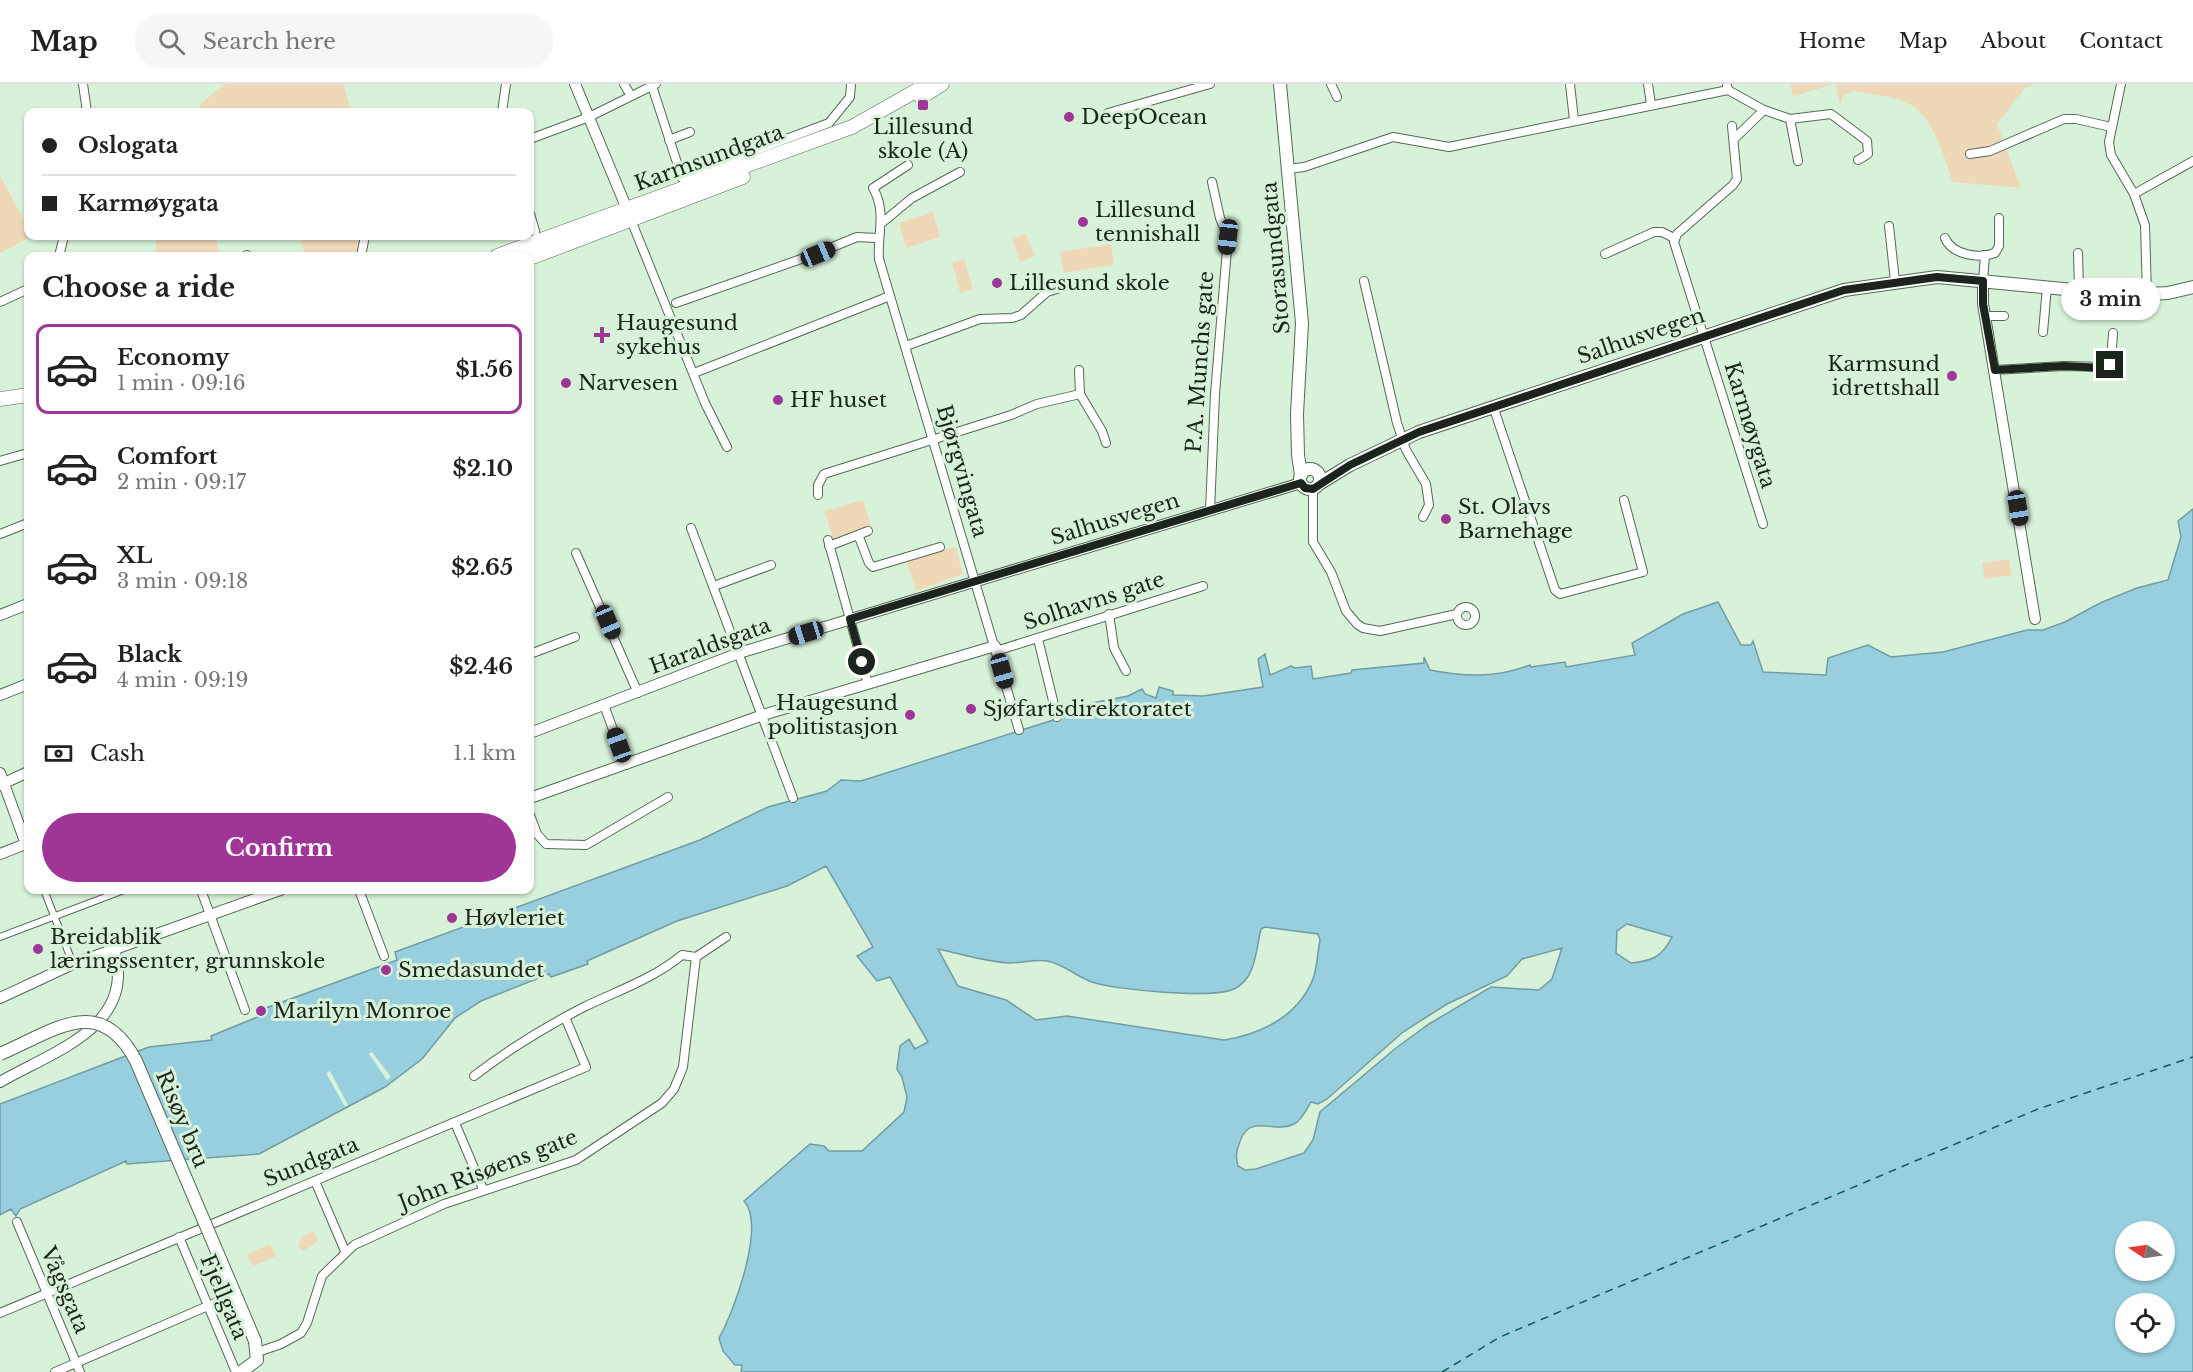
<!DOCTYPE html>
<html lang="en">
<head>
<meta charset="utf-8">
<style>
  body { margin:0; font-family:"Libre Baskerville",serif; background:#f6f6f6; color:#222; height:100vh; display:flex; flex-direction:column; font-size:22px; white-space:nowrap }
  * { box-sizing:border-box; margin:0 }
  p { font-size:20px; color:#767676 }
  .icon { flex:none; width:33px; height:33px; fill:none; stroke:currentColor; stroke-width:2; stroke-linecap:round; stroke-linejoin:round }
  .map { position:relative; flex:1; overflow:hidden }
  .drawer { position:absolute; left:24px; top:168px; width:510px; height:642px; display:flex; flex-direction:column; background:#fff; border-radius:12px; box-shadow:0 2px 4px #0004 }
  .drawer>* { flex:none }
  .hud { position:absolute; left:24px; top:24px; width:510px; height:132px; border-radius:12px; box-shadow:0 2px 4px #0004; display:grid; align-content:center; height:132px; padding:0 18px; background:#fff }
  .needle { width:39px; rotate:283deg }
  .controls { position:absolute; left:2115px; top:1137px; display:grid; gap:12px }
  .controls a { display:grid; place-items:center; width:60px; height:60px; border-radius:50%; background:#fff; box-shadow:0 2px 4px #0004; font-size:30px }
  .end { position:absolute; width:27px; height:27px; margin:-14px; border:8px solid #1b251c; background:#fff; box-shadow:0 0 0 3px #fff }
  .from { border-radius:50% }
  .bubble { position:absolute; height:42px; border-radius:21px; background:#fff; box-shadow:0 2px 4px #0004; font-size:20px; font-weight:700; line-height:42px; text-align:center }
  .car { position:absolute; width:18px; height:36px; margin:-18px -9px; border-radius:8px; box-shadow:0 0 4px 2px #0007; background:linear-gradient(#222 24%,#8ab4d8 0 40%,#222 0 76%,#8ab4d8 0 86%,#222 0) }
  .hud b { display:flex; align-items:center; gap:21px; height:57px; font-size:22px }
  .hud b+b { border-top:2px solid #e0e0e0 }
  .hud i { width:15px; height:15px; background:#222 }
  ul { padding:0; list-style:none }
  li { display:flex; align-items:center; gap:18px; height:90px; margin:0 12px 9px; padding:0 6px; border:3px solid transparent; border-radius:12px }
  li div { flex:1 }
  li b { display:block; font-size:22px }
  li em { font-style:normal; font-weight:700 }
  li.selected { border-color:#9f3596 }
  li>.icon { width:54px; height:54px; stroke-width:1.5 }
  h2 { padding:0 18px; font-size:27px; line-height:72px }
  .pay { display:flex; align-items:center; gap:15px; height:66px; padding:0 18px; font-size:22px }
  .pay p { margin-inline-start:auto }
  .action { display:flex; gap:12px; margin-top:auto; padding:12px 18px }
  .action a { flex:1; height:69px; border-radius:36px; background:#9f3596; color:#fff; font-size:24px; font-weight:700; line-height:69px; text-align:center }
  header { display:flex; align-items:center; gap:36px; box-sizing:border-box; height:84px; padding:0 30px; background:#fff; border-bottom:2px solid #e0e0e0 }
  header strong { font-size:28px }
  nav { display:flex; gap:33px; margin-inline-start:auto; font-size:21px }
  .search { width:420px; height:54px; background:#f6f6f6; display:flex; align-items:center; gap:15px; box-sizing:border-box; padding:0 21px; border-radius:33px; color:#767676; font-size:22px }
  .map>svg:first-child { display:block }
</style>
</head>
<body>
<header>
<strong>Map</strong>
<div class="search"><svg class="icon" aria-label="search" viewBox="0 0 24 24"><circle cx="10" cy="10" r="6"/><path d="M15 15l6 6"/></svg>Search here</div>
<nav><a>Home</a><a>Map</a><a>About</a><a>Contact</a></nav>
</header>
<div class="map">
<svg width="2193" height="1288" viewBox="0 0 2193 1288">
  <rect width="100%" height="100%" fill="#d8f2d9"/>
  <g fill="#efd8b7">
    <polygon points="225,0 343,0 352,28 200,28 200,20"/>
    <polygon points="1790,0 1831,0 1831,1 1793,12"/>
    <path d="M1836,0H2033L2024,5L1997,40L2021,104L1952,98C1947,77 1931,31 1911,21C1895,12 1871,10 1853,7L1843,11L1840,21Z"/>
    <polygon points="0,91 28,144 28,152 32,152 0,169"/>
    <polygon points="933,128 940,153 906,164 899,139"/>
    <polygon points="1026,150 1035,172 1020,178 1012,155"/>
    <polygon points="156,152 215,152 220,171 156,172"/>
    <polygon points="299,152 364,152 359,172 306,172"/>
    <polygon points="1111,160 1114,181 1064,189 1060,168"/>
    <polygon points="964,175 973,205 960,209 952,178"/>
    <polygon points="863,416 871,443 833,456 825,427"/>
    <polygon points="956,463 963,490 916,507 906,475"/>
    <polygon points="2009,475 2012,491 1985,495 1982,479"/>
    <polygon points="314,1148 318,1157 303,1167 298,1162 303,1152"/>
    <polygon points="270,1160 276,1172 252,1182 247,1170"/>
    <polygon points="224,1186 230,1203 216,1209 209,1192"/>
  </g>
  <path fill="#97cfde" stroke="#729ca4" stroke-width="1.5" fill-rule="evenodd" d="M2193,425V1288H741L742,1281H735L723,1267L719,1254C734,1228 766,1141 744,1117L810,1060L824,1062L829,1067H862L904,1028L907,1013L902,993L897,985L900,962L909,955L915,965L928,958L890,893L877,897L857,872L873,863L826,782L787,802L677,837L587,877L588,880L551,893L549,890L481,917L455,934L422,975L385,1003L259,1070L127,1080L126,1077L20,1125L16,1132L11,1125L0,1131V1020L149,963L212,956L211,952L265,930L263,925L397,876L395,868L700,756L768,723L827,707L841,696L861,697L1063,633L1061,625L1128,612L1142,605L1145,610L1156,614L1159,603L1173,607V611L1203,612L1263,603L1258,575L1265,570L1270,591L1291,582L1295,584L1311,582L1313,595L1351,589L1352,586L1424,579V573L1430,586C1465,593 1496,594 1530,581L1531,583L1565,578L1566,583L1635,571L1632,559L1683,530L1718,518L1741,561H1751L1753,557L1763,588L1826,591L1828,574L1868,561L1891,573L1943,568L2027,546H2043L2065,538L2100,519L2137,504L2168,496L2181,453L2178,437ZM1627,840L1672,853C1662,873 1652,877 1631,879L1616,869L1617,847ZM1265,843L1318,850L1320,856C1318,867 1317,881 1314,892C1300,932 1261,950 1224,956L1067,932L1036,936L1006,916L958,902L938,865C962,870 986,878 1010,879C1022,879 1035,875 1047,877C1062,879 1077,893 1092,898C1115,906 1213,915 1234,905C1256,895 1256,865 1261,845ZM1562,864L1552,895L1539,906L1491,903L1429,940L1396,964L1320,1028L1313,1056L1304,1069L1256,1085L1245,1086L1238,1082C1235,1072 1237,1065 1241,1055C1251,1030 1275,1050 1294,1040C1301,1037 1307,1025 1311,1018L1318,1020L1327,1015L1403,948L1447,920L1507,892L1522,875ZM2126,1148H2164V1186H2126ZM2126,1220H2164V1258H2126Z"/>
  <g fill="#d8f2d9">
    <polygon points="372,968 391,993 387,996 369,970"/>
    <polygon points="330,987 348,1021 345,1023 326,989"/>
  </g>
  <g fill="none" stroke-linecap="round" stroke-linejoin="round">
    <polyline stroke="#0b5969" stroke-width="1.5" stroke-dasharray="8 6" stroke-linecap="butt" points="1442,1288 1500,1253 2038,1025 2193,973"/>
    <defs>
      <g id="pedestrian">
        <polyline points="44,806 73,880"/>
        <polyline points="0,853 124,806"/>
      </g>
      <g id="minor">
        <polyline points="83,0 87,28"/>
        <polyline points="624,0 631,12"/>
        <polyline points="1331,0 1337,13"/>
        <polyline points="1570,0 1574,36"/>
        <polyline points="1648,0 1651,21"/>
        <polyline points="2121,0 2109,58 2111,71 2134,110 2145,141 2147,211"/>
        <polyline points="652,2 682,94 829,39 850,13 851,0"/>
        <polyline points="1727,2 1728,6 1764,26 1734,55"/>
        <polyline points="1764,26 1790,35 1831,30 1867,57 1868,70 1858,76"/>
        <polyline points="502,28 506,0"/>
        <polyline points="1108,29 1210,0"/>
        <polyline points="1790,35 1798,77"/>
        <polyline points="1732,42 1737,95 1733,101 1677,150 1674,158 1763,440"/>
        <polyline points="530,55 589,33 656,0"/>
        <polyline points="669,56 690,48"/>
        <polyline points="1970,70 1990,67 2064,35 2076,35 2111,43"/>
        <path d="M908,81L873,104C887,128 877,150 879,175L1019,646"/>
        <polyline points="1288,85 1304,83 1393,53 1449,63 1728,6"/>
        <polyline points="2134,110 2193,77"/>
        <polyline points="530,130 535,147"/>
        <polyline points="631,136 705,319 727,363"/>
        <polyline points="883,138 912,114 960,88"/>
        <polyline points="1889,142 1895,197"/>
        <path d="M1945,154C1952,171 1979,175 1995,169L1999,162V134"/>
        <polyline points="2078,169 2079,206"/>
        <polyline points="1605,170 1654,148 1662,148 1674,154"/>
        <polyline points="247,171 247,172"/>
        <polyline points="59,172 64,152"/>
        <polyline points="361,172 365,152"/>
        <polyline points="1364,197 1397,339 1406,366 1426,400 1429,421 1423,433"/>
        <polyline points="1983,197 1985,171"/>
        <polyline points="0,218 28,205"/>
        <polyline points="676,219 818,169 857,153 877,154"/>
        <polyline points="1985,232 2004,232"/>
        <polyline points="2043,248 2047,203"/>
        <polyline points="906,262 980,235 1012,234 1021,231 1047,208 1060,204"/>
        <polyline points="1995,286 2064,282 2108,283 2111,277 2113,249"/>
        <polyline points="694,289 890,212"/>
        <polyline points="1080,310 1102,347 1106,359"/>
        <polyline points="1493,322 1555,506 1560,510 1643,488 1624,416"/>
        <polyline points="0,377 28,369"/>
        <polyline points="1313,405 1313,458 1331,488 1346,527 1357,540 1363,544 1380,547 1457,530"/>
        <polyline points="818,411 818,401 824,390 1011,331 1037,320 1080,310 1079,286"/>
        <polyline points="1210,427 1215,310 1228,153 1220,134 1212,98"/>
        <polyline points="691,444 793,714"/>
        <polyline points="0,450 28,439"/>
        <polyline points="859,453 869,479 873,483 940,463"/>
        <polyline points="828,456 868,600"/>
        <polyline points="829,462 868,447"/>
        <polyline points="576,469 638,609"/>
        <polyline points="714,502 771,481"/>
        <circle cx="1466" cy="532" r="9"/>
        <polyline points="1109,530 1114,564 1126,587"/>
        <polyline points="1038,555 1057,633"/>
        <polyline points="996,567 1203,502"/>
        <polyline points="530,570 575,553"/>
        <polyline points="604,621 626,681"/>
        <polyline points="530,731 537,750 546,760 586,761 668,713"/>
        <polyline points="201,806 245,926"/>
        <polyline points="359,806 384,872"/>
        <path d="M474,992C509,965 545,943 584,923C617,907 653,895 682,871L696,873L726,853"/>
        <polyline points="455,1039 483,1105"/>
        <polyline points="315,1097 345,1167"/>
        <polyline points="17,1138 80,1288"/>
        <polyline points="179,1153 236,1288"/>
        <polyline points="0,1229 586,983 565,933"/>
        <polyline points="258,1268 281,1260 301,1249 307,1239 322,1192 354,1161 444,1120 576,1076 662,1019 674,1005 683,983 696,873"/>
        <polyline points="55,1288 231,1212"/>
      </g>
      <g id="tertiary">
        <polyline points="575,0 629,130"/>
        <polyline points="1983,197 1983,220 2035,535"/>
        <polyline points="0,531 28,520"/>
        <polyline points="0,611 28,600"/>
        <polyline points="530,649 739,569 1301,399"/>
        <polyline points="0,689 26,760"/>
        <polyline points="0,701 28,688"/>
        <polyline points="530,714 763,631 995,562"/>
        <polyline points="0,770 28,759"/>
        <polyline points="0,914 73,880 280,806"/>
        <path d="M0,998C51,968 138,943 114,865"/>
      </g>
      <g id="secondary">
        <polyline points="1280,0 1302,239 1297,330 1298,371 1301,391"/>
        <circle cx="1310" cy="395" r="10"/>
        <polyline points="1319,400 1350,381 1419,348 1844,206 1937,193 2128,211 2168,209 2193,203"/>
        <polyline points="241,1288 257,1276 255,1257"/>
      </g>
      <g id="primary">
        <polyline points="921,13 942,0"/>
        <polyline points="497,172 852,43 928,0"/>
        <polyline points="530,174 743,93"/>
        <polyline points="0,315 28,311"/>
      </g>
    </defs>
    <use href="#pedestrian" stroke="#536a54" stroke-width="8"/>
    <use href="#minor" stroke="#536a54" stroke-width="10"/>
    <use href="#tertiary" stroke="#536a54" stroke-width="12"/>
    <use href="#secondary" stroke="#536a54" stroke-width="14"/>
    <use href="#primary" stroke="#536a54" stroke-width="15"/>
    <use href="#pedestrian" stroke="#fff" stroke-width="6"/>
    <use href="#minor" stroke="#fff" stroke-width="8"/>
    <use href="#tertiary" stroke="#fff" stroke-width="10"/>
    <use href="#secondary" stroke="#fff" stroke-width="12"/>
    <use href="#primary" stroke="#fff" stroke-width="14"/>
    <defs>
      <path id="secondary-bridge" d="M0,970C54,947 100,908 136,977L255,1257"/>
    </defs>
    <use href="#secondary-bridge" stroke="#536a54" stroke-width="14" stroke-linecap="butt"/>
    <use href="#secondary-bridge" stroke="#fff" stroke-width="12"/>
  </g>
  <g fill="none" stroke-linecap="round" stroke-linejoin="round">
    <polyline stroke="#1b251c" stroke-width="8" points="862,578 850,535 1301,399 1305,404 1313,405 1350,381 1419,348 1844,206 1937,193 1983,197 1983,220 1995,286 2064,282 2105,284 2110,281"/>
  </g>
  <g fill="#9f3596" stroke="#d8f2d9" stroke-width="2">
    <rect x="917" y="15" width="12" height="12" rx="3"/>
    <circle cx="1069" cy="33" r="6"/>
    <circle cx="1083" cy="138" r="6"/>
    <circle cx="997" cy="199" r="6"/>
    <path d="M599 242h6v6h6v6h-6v6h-6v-6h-6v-6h6z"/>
    <circle cx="1952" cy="292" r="6"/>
    <circle cx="566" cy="299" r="6"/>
    <circle cx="778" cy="316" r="6"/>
    <circle cx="1446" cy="435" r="6"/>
    <circle cx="971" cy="625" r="6"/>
    <circle cx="910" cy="631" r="6"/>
    <circle cx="452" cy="834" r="6"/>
    <circle cx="38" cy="865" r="6"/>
    <circle cx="386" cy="886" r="6"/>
    <circle cx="261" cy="927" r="6"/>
  </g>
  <g text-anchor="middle" stroke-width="6" stroke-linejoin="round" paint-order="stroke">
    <g font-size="21" fill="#1b251c" stroke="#d8f2d9" text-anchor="start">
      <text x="1081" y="40">DeepOcean</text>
      <text x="923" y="50" text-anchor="middle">Lillesund<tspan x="923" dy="24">skole (A)</tspan></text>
      <text x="1095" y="133">Lillesund<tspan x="1095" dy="24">tennishall</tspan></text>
      <text x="1009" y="206">Lillesund skole</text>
      <text x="616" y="246">Haugesund<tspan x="616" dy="24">sykehus</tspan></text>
      <text x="1940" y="287" text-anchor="end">Karmsund<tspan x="1940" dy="24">idrettshall</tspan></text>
      <text x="578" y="306">Narvesen</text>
      <text x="790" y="323">HF huset</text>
      <text x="1458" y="430">St. Olavs<tspan x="1458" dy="24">Barnehage</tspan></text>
      <text x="898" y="626" text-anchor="end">Haugesund<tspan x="898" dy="24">politistasjon</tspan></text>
      <text x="983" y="632">Sjøfartsdirektoratet</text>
      <text x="464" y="841">Høvleriet</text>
      <text x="50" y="860">Breidablik<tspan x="50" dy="24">læringssenter, grunnskole</tspan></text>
      <text x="398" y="893">Smedasundet</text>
      <text x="273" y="934">Marilyn Monroe</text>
    </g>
    <g font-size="21" fill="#1b251c" stroke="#d8f2d9">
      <text transform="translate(709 74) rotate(-20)" y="7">Karmsundgata</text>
      <text transform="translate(1276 174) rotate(-95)" y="7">Storasundgata</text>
      <text transform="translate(1641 252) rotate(-19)" y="7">Salhusvegen</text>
      <text transform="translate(1200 278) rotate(-86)" y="7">P.A. Munchs gate</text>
      <text transform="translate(1750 341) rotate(73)" y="7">Karmøygata</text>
      <text transform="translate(962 387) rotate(74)" y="7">Bjørgvingata</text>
      <text transform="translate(1115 435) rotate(-17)" y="7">Salhusvegen</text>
      <text transform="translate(1094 517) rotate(-18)" y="7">Solhavns gate</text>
      <text transform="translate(710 562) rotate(-20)" y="7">Haraldsgata</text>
      <text transform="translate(182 1035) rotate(67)" y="7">Risøy bru</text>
      <text transform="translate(311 1078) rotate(-22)" y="7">Sundgata</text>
      <text transform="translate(488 1086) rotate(-21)" y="7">John Risøens gate</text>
      <text transform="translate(65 1206) rotate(67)" y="7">Vågsgata</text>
      <text transform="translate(224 1213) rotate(67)" y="7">Fjellgata</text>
    </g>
  </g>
</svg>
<div class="controls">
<a><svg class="needle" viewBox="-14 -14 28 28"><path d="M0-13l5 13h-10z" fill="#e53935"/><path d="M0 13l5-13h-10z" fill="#767676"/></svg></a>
<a><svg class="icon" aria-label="locate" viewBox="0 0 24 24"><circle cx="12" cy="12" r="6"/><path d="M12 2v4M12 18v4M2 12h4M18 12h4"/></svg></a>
</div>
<i class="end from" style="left:862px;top:578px"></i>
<i class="end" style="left:2110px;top:281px"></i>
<div class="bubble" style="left:2061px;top:194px;width:99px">3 min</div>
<i class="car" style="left:1228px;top:153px;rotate:187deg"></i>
<i class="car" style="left:818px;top:170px;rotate:67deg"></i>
<i class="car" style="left:2018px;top:424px;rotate:171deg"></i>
<i class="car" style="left:608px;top:538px;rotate:157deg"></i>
<i class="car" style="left:806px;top:549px;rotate:253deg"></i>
<i class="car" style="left:1002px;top:587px;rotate:164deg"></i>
<i class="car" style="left:619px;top:661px;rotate:340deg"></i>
<div class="hud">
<b><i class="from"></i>Oslogata</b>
<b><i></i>Karmøygata</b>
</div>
<section class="drawer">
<h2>Choose a ride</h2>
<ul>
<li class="selected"><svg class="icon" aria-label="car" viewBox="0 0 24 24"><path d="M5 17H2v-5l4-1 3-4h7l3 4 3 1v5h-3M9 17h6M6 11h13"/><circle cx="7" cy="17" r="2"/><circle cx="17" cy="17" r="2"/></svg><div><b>Economy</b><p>1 min · 09:16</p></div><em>$1.56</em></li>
<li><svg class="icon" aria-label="car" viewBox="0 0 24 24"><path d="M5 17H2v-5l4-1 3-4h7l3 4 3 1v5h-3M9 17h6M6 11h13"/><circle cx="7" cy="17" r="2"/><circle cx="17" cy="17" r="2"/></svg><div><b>Comfort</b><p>2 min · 09:17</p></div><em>$2.10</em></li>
<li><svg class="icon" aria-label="car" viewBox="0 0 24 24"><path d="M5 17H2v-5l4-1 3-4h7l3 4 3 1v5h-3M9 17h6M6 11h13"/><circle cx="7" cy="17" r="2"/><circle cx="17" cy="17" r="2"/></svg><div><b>XL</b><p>3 min · 09:18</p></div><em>$2.65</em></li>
<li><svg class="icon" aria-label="car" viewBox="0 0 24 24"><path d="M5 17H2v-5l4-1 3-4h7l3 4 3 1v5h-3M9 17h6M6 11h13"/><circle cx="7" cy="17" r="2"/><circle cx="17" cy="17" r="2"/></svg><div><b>Black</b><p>4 min · 09:19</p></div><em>$2.46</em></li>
</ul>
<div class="pay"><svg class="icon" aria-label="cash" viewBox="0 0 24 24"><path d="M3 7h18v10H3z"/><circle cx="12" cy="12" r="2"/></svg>Cash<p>1.1 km</p></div>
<div class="action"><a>Confirm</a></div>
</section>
</div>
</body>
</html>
